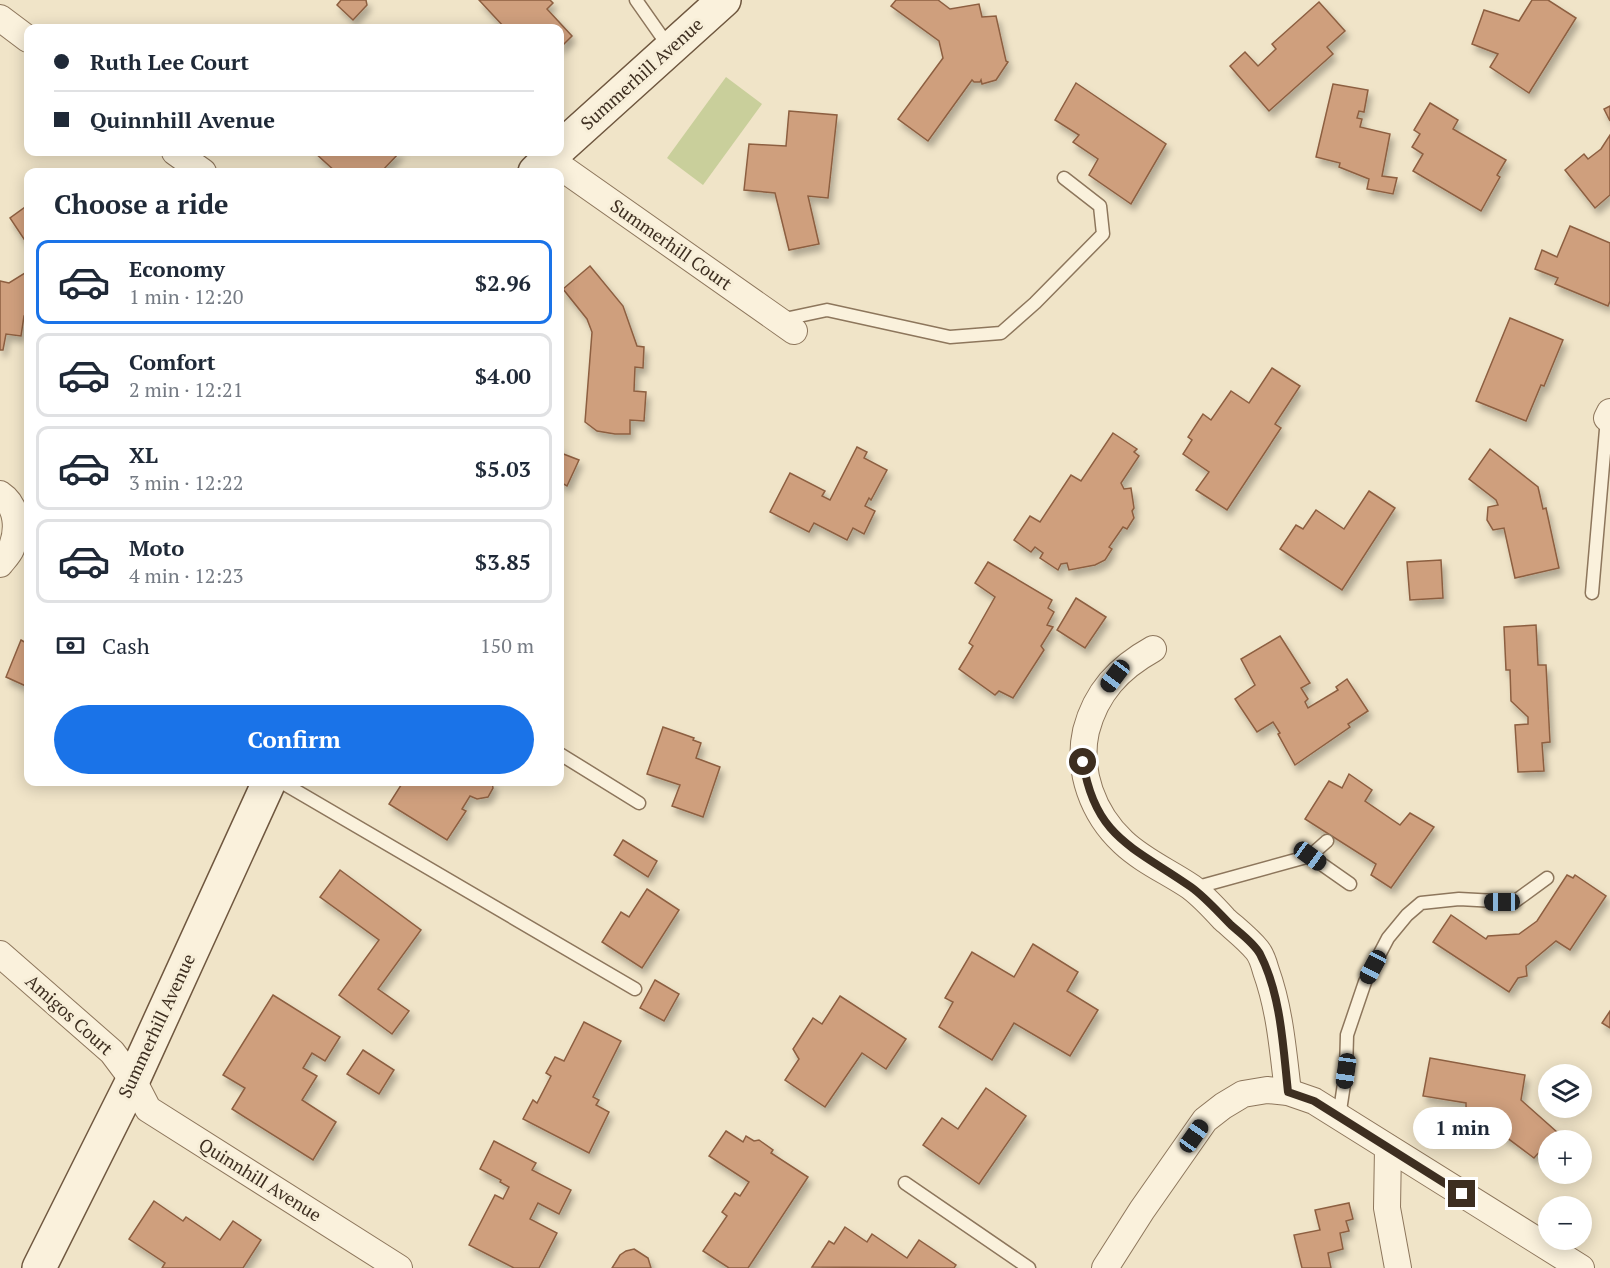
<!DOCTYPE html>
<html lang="en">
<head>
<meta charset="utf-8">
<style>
  body { margin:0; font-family:"PT Serif",serif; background:#f2f2f3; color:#1f2937; height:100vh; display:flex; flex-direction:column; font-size:22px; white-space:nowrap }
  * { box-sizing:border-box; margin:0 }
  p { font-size:20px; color:#747a83 }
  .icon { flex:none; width:33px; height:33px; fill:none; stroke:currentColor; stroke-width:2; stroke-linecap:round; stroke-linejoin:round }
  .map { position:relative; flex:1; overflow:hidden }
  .sheet { position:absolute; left:24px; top:168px; width:540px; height:618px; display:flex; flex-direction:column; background:#fff; border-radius:12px; box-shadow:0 3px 15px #0003 }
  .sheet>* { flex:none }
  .banner { position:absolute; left:24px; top:24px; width:540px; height:132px; border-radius:12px; box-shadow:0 3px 15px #0003; display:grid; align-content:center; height:132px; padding:0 30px; background:#fff }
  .controls { position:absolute; left:1538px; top:1064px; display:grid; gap:12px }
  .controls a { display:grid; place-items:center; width:54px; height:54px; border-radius:50%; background:#fff; box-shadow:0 3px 15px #0003; font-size:30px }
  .end { position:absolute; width:27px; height:27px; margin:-14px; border:8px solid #3d2e20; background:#fff; box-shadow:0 0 0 3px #fff }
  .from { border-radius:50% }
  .bubble { position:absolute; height:42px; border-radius:21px; background:#fff; box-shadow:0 3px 15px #0003; font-size:20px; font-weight:700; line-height:42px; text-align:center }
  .car { position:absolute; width:18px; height:36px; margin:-18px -9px; border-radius:8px; box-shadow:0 0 4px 2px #0007; background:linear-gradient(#222 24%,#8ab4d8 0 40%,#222 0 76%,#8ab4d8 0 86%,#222 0) }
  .banner b { display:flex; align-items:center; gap:21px; height:57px; font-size:22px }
  .banner b+b { border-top:2px solid #e0e1e3 }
  .banner i { width:15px; height:15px; background:#1f2937 }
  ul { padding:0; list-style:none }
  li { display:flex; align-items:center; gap:18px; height:84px; margin:0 12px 9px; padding:0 18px; border:3px solid #e0e1e3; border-radius:12px }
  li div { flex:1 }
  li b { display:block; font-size:22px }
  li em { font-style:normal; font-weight:700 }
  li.active { border-color:#1a73e8 }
  li>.icon { width:54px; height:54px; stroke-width:1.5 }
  h2 { padding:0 30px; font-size:27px; line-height:72px }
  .pay { display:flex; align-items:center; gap:15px; height:66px; padding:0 30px; font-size:22px }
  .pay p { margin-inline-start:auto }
  .action { display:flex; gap:12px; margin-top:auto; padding:12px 30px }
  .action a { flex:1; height:69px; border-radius:36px; background:#1a73e8; color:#fff; font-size:24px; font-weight:700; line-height:69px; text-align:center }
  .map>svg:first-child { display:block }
</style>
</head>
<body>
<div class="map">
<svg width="1610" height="1268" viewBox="0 0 1610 1268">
  <defs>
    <filter id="shadow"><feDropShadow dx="3.5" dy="6" stdDeviation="3" flood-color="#0004"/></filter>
  </defs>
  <rect width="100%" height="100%" fill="#f0e4c8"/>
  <polygon fill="#c9cf9b" points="726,77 762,104 703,185 667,158"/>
  <g fill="#cf9f7d" stroke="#8d5f41" stroke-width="1.5" filter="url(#shadow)">
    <polygon points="341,0 366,0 367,5 353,20 337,5"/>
    <polygon points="479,0 550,0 553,3 547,9 572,36 560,48 560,28 505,28"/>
    <polygon points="896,0 938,0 950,9 979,4 982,17 996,16 1006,61 1008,62 996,80 982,84 981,80 980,82 974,82 972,80 928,141 898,119 943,58 939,41 891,6"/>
    <polygon points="1532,0 1548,0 1576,18 1529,93 1490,67 1498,54 1472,44 1484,10 1519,21"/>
    <polygon points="1319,2 1345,31 1327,47 1333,54 1269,111 1230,66 1245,52 1258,66 1276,49 1272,44"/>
    <polygon points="1076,83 1166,144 1131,204 1089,175 1098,159 1073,142 1079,135 1055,120"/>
    <polygon points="1333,84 1368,90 1364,112 1359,111 1357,118 1362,119 1360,127 1390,134 1382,176 1397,178 1393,194 1367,189 1369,179 1339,167 1340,163 1316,157"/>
    <polygon points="1430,103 1458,120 1453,129 1506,160 1497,175 1500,177 1481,211 1413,171 1423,154 1412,147 1420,134 1414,130"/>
    <polygon points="1610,106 1610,121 1604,109"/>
    <polygon points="789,111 837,115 828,198 808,196 819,244 789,250 775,193 744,190 749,144 786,146"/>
    <polygon points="1610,135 1610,195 1595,208 1565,170 1584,154 1588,159 1601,149"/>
    <polygon points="314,152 400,152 381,172 336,172"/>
    <polygon points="28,205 28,245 10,218"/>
    <polygon points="1570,226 1610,243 1610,301 1608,306 1555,284 1558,278 1535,269 1542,250 1557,257"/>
    <polygon points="590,266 623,306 637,346 644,347 643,368 635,367 634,391 646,392 644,421 630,420 630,434 615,434 597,431 585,422 592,332 587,319 563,289"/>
    <polygon points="28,271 28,313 24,316 21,336 6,334 3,350 0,350 0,281 9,283"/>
    <polygon points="1510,318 1563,340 1544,386 1541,385 1526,421 1476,401"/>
    <polygon points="1272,368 1300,386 1275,424 1281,428 1227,510 1196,490 1209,472 1183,454 1192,440 1188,437 1203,414 1211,420 1231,391 1249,403"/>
    <polygon points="1113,433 1137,449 1134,452 1139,456 1121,483 1124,489 1131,488 1134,508 1132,511 1134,518 1127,529 1123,527 1109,547 1112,549 1105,560 1095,565 1069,570 1067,563 1061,564 1058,570 1040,558 1043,553 1035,547 1031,552 1014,540 1030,516 1040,522 1071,475 1081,481"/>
    <polygon points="560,447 563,449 561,453 579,460 567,486 560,482"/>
    <polygon points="857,447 867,452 864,458 887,470 871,500 869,498 865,506 875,511 864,534 853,528 847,540 814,523 809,532 770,512 790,473 825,491 822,496 830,500"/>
    <polygon points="1490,449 1538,487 1543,509 1546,508 1559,568 1515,578 1504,528 1493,530 1487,520 1488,507 1498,505 1496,500 1469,479"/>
    <polygon points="1369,491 1395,508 1342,590 1280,549 1296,525 1303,529 1316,510 1344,529"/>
    <polygon points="1441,560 1443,598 1410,600 1407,562"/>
    <polygon points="988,562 1052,600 1048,608 1054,612 1047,625 1053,627 1041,646 1044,650 1013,698 999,691 995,695 959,669 973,646 969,643 995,597 975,583"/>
    <polygon points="1076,598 1106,617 1085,648 1057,630"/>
    <polygon points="1536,625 1538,665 1546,665 1550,742 1542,743 1544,771 1518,772 1515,725 1528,724 1528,717 1511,701 1510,670 1506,670 1504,627"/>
    <polygon points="1280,636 1310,683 1301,688 1308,699 1305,702 1308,708 1338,690 1336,687 1347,679 1368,711 1348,724 1350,727 1295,765 1278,734 1280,733 1273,722 1257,732 1235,699 1255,685 1241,659"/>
    <polygon points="21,640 28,644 28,687 6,677"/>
    <polygon points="663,727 694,738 693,740 701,743 696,758 720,767 703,817 672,806 680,785 647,774"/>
    <polygon points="1349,774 1372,790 1365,801 1400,825 1410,813 1434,827 1391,888 1371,875 1376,864 1305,819 1329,781 1342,788"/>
    <polygon points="403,782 492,782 493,788 488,797 477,799 470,796 462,809 466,811 447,840 389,804"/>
    <polygon points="623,840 657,861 648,877 614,855"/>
    <polygon points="340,870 421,930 378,989 409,1011 392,1034 339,995 379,940 320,897"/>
    <polygon points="1567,875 1573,878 1575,875 1606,896 1570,950 1556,941 1526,966 1527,976 1518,978 1509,992 1433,942 1451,915 1486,939 1488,936 1519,934 1537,921"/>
    <polygon points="647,889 679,910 642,968 602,942 621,912 629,917"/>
    <polygon points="1033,944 1078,972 1067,991 1098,1010 1070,1056 1014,1023 992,1060 939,1027 953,1002 945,998 972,952 1014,977"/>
    <polygon points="655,980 679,994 664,1021 640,1008"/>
    <polygon points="273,995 340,1037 325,1061 312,1053 303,1068 317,1076 302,1100 336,1122 313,1160 232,1109 245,1088 223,1075"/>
    <polygon points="840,996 906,1039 886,1069 862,1053 825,1107 785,1080 799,1059 793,1049 813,1018 822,1024"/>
    <polygon points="1610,1011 1610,1028 1602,1023"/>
    <polygon points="584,1022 621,1041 593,1097 599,1100 596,1105 609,1112 589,1153 523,1119 533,1100 537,1103 551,1076 546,1073 555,1057 564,1061"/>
    <polygon points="363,1050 394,1070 379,1094 347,1074"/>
    <polygon points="1430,1058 1525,1075 1521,1100 1557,1132 1534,1158 1466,1107 1466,1103 1423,1096"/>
    <polygon points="986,1088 1026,1116 979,1184 923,1145 942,1118 958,1129"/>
    <polygon points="726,1131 743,1142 746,1136 754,1141 759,1140 773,1150 771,1153 808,1177 748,1268 729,1268 703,1251 727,1216 722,1212 735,1193 740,1196 749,1182 709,1156"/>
    <polygon points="494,1141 536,1163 532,1170 571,1190 559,1214 538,1203 530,1219 557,1233 539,1268 514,1268 469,1245 495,1195 503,1199 509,1187 500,1182 501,1180 480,1169"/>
    <polygon points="154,1201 183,1221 186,1217 220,1240 233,1221 261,1240 243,1268 162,1268 165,1263 129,1239"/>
    <polygon points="1349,1203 1353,1219 1346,1221 1349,1231 1340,1233 1343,1249 1328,1253 1331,1268 1302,1268 1294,1235 1320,1230 1315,1210"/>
    <polygon points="845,1227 867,1242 872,1234 907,1258 919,1240 956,1265 954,1268 812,1267 829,1241 834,1244"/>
    <polygon points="634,1249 648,1258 651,1268 612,1268 620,1255 626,1251"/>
  </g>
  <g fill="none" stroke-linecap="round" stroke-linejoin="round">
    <defs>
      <g id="lane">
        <polyline points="636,0 669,47"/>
        <polyline points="780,320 827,310 950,337 1001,333 1035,303 1103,234 1100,206 1064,178"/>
        <polyline points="1592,593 1607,418"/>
        <polyline points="560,754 639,803"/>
        <polyline points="281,782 635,989"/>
        <polyline points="1310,856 1327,841"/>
        <polyline points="1194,888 1310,856 1350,884"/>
        <polyline points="1339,1117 1346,1071 1347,1035 1365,982 1388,938 1407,915 1421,903 1459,899 1514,902 1547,878"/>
        <polyline points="905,1183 1029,1268"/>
      </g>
      <g id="street">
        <polyline points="0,18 28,39"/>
        <polyline points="175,152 203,172"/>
        <polyline points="548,158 794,331"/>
        <polyline points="1607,418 1610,412"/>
        <path d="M0,494C18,506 19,530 11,549C9,554 3,560 0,564"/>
        <path d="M1153,649C1119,668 1096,692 1086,731C1077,771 1093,814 1123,842C1143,861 1169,872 1191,887C1203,896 1214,908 1224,919C1235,929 1248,939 1257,950C1262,956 1264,964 1266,971C1280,1010 1283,1051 1288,1092"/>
        <polyline points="0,954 112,1052 133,1080 148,1109 399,1268"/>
        <polyline points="1388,1148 1387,1208 1398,1268"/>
        <polyline points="1105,1268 1142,1210 1205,1120 1223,1106 1243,1094 1267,1090 1288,1092 1314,1101 1581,1268"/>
      </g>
      <g id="secondary">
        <polyline points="560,148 724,0"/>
        <polyline points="535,172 555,152"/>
        <polyline points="39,1268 133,1080 269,782"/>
      </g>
    </defs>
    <use href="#lane" stroke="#8d765c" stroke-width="15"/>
    <use href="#street" stroke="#8d765c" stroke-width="28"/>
    <use href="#secondary" stroke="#6f573f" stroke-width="36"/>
    <use href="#lane" stroke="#faf1dc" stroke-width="12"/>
    <use href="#street" stroke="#faf1dc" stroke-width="26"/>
    <use href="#secondary" stroke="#faf1dc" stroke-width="33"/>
  </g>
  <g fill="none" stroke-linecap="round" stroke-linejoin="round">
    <path stroke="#3d2e20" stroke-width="8" d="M1083,762C1095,838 1134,847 1191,887C1205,897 1218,912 1231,925C1240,933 1254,943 1260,954C1281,995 1283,1046 1288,1092L1314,1101L1462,1194"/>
  </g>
  <g text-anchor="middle" stroke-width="6" stroke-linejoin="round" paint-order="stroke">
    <g font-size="18" fill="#3d2e20" stroke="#f7eed8">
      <text transform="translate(642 74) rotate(-42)" y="6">Summerhill Avenue</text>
      <text transform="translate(671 245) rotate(35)" y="6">Summerhill Court</text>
      <text transform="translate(69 1015) rotate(42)" y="6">Amigos Court</text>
      <text transform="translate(157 1026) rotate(-65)" y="6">Summerhill Avenue</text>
      <text transform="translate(260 1180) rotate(32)" y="6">Quinnhill Avenue</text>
    </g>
  </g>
</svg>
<div class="controls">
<a><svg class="icon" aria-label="layers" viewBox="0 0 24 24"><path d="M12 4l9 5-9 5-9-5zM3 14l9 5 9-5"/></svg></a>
<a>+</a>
<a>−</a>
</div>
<i class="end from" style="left:1083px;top:762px"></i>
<i class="end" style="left:1462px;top:1194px"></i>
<div class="bubble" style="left:1413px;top:1107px;width:99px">1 min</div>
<i class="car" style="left:1115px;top:676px;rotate:217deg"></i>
<i class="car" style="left:1310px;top:856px;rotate:126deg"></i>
<i class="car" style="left:1502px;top:902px;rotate:270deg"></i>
<i class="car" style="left:1373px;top:967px;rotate:208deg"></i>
<i class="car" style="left:1346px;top:1071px;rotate:188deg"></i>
<i class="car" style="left:1194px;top:1136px;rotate:35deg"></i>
<div class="banner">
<b><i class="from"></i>Ruth Lee Court</b>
<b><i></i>Quinnhill Avenue</b>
</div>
<section class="sheet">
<h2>Choose a ride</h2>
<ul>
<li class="active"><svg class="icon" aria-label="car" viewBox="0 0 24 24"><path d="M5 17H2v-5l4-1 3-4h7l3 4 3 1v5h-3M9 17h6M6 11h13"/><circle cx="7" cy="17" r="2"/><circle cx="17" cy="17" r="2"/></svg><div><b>Economy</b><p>1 min · 12:20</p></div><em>$2.96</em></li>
<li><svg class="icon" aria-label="car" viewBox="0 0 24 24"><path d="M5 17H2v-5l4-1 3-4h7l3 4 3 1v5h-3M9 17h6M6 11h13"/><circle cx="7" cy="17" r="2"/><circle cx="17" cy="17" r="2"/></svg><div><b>Comfort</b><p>2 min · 12:21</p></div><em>$4.00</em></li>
<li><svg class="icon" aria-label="car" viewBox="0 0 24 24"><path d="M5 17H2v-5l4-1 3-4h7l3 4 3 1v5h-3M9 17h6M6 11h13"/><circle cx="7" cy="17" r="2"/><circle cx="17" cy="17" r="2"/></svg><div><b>XL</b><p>3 min · 12:22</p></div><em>$5.03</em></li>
<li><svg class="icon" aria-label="car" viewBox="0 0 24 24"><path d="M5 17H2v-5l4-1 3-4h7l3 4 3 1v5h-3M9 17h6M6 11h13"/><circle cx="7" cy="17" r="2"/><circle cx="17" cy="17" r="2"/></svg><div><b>Moto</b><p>4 min · 12:23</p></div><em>$3.85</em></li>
</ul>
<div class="pay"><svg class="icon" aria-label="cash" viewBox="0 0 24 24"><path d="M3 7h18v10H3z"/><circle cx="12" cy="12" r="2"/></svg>Cash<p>150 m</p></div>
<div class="action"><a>Confirm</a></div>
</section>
</div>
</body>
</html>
